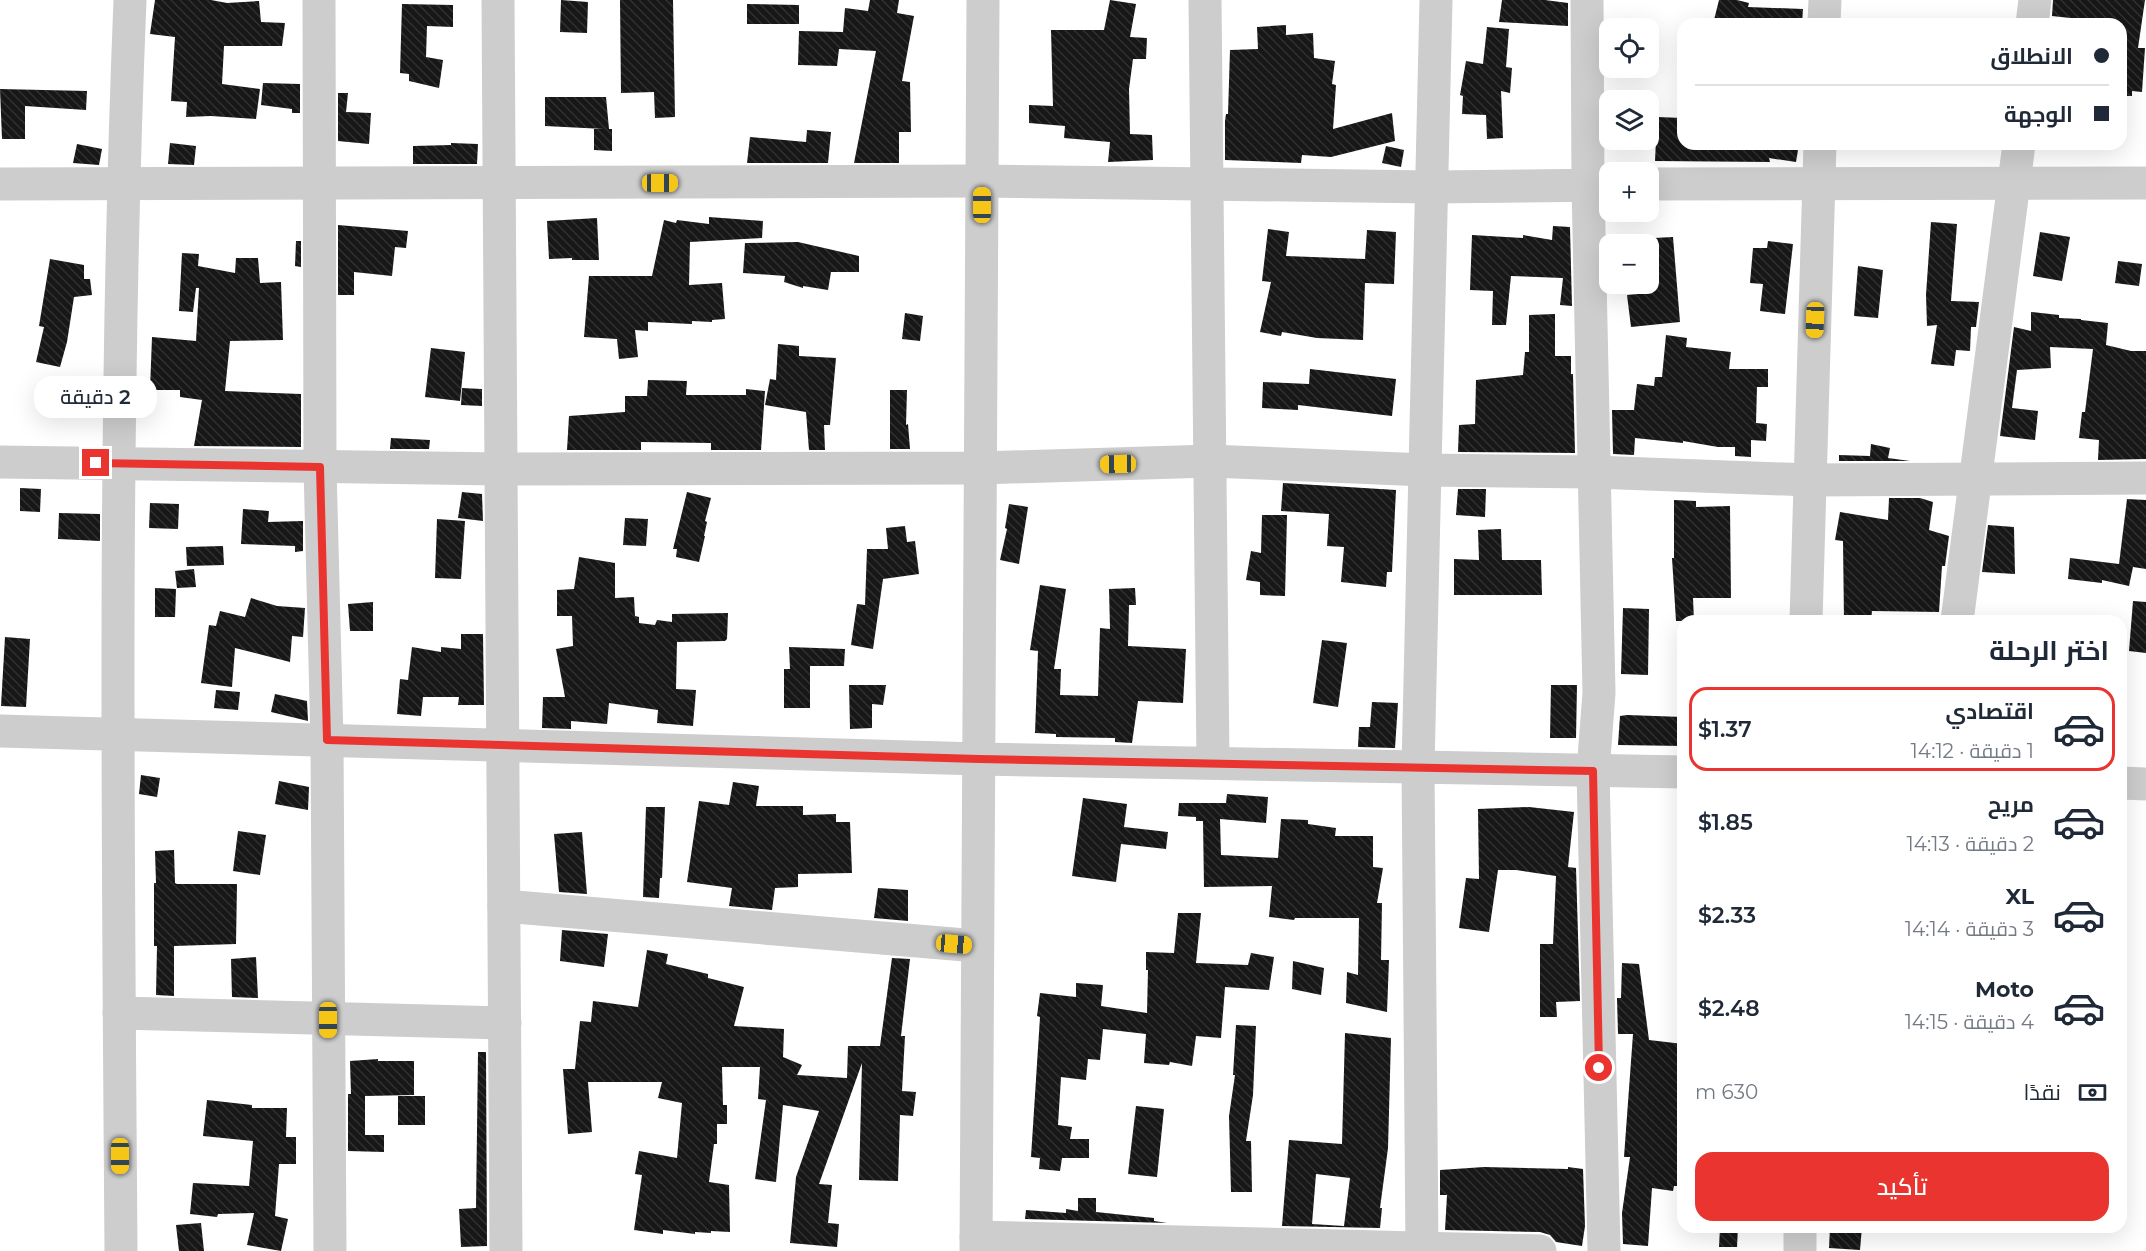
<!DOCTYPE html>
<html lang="ar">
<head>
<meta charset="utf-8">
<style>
  body { margin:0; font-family:Montserrat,Cairo,sans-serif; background:#f2f2f3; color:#1f2937; direction:rtl; height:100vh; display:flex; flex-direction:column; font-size:22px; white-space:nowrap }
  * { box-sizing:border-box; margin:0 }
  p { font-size:20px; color:#747a83 }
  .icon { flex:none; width:33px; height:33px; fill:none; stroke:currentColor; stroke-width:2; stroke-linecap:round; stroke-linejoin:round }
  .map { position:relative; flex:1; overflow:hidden; direction:ltr }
  .details { position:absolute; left:1677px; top:615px; width:450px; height:618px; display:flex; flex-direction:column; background:#fff; border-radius:18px; box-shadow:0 6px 24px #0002; direction:rtl }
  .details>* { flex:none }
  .guide { position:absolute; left:1677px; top:18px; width:450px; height:132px; border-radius:18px; box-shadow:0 6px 24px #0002; direction:rtl; display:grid; align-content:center; height:132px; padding:0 18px; background:#fff }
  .fabs { position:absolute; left:1599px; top:18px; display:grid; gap:12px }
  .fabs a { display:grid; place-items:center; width:60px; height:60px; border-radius:12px; background:#fff; box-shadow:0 6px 24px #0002; font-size:30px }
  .end { position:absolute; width:27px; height:27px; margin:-14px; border:8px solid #ea342f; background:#fff; box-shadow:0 0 0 3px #fff }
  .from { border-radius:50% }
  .bubble { position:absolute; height:42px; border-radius:18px; background:#fff; box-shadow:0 6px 24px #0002; font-size:20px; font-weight:600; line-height:42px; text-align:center; direction:rtl }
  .car { position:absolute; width:18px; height:36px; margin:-18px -9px; border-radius:8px; box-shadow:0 0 4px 2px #0007; background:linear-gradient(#f5c518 24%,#345 0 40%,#f5c518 0 76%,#345 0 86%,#f5c518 0) }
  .guide b { display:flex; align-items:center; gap:21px; height:57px; font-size:22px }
  .guide b+b { border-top:2px solid #e0e1e3 }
  .guide i { width:15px; height:15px; background:#1f2937 }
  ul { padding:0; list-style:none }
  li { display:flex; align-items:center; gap:18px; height:84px; margin:0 12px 9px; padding:0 6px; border:3px solid transparent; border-radius:18px }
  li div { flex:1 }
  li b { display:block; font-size:22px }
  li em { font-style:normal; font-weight:600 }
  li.on { border-color:#ea342f }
  li>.icon { width:54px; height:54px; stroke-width:1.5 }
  h2 { padding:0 18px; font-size:27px; line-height:72px }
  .pay { display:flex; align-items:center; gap:15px; height:66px; padding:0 18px; font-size:22px }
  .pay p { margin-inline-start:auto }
  .action { display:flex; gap:12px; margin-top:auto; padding:12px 18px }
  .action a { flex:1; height:69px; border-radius:18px; background:#ea342f; color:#fff; font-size:24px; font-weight:600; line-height:69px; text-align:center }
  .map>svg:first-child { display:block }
</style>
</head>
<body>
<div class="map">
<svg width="2146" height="1251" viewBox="0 0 2146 1251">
  <defs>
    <pattern id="building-back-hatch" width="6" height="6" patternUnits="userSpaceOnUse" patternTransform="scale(1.5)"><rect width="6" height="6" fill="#171717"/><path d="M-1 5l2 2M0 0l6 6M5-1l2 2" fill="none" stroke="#303030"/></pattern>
  </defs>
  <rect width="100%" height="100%" fill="#fff"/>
  <g fill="url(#building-back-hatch)" fill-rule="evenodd">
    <polygon points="155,0 211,0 227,3 259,1 261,22 285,23 282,46 224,46 222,84 260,89 256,119 211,116 186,117 187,102 171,101 175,37 150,34"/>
    <polygon points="561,0 588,2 587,33 560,32"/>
    <polygon points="620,0 673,0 675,117 655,118 654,92 621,93"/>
    <polygon points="870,0 899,0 897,13 914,16 902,81 910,82 911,132 899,132 899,163 854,163 876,51 839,49 837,66 798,65 799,31 843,32 845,8 868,11"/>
    <polygon points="1110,0 1136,4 1130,37 1147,38 1146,59 1133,59 1129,89 1130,134 1152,135 1153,160 1108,162 1110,142 1064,138 1065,126 1029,123 1029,105 1053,106 1051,30 1104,30"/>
    <polygon points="1502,0 1545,0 1568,3 1568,26 1499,22"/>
    <polygon points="1719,0 1737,0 1749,3 1748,7 1803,9 1802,24 1713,24"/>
    <polygon points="2053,0 2145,0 2138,48 2145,48 2142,92 2132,91 2132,96 2121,96 2121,24 2088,24 2089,20 2052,16"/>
    <polygon points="402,4 453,5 453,27 427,26 426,57 443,60 439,88 409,81 409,74 400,73"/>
    <polygon points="747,4 799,5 799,24 747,24"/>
    <polygon points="1286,25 1286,35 1313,33 1314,58 1335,61 1332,84 1336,85 1333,129 1392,113 1395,141 1331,157 1302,155 1301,163 1225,160 1225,121 1226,114 1228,114 1230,50 1258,49 1257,27"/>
    <polygon points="1487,27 1509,29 1506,67 1512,68 1510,93 1501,91 1503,138 1487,139 1486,115 1462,114 1463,96 1460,95 1466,61 1483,64"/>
    <polygon points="263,83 300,84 300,113 292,113 292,109 261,105"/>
    <polygon points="0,89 87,91 86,110 25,106 25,139 2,139"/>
    <polygon points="338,93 348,93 346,112 371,113 369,144 338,141"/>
    <polygon points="545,97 606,97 609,129 612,129 612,151 594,150 594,128 604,129 545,126"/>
    <polygon points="1657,117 1683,118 1683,144 1799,144 1796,162 1769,158 1770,162 1655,161"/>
    <polygon points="807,130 831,132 828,163 747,163 750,137 806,142"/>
    <polygon points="170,143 196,146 194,165 168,164"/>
    <polygon points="451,143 478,144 477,164 413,164 413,146 451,145"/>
    <polygon points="77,144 102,149 99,165 73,163"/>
    <polygon points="1386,146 1404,150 1401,167 1382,163"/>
    <polygon points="709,217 763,221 762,238 690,242 689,285 722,283 725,319 712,320 712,322 692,321 692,324 648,322 648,331 635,330 638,357 619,359 617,339 584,337 589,276 652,276 664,220 676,223 677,220 709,224"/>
    <polygon points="597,218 599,260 572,260 572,258 549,259 547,221"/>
    <polygon points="1931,222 1957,224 1951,301 1979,302 1976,327 1971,327 1970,351 1956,350 1954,366 1931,364 1937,325 1927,326 1926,295"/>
    <polygon points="338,225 408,231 406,248 395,247 392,276 354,272 354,295 338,295"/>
    <polygon points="1553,226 1570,227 1572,306 1560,305 1563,278 1511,276 1506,325 1492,325 1493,291 1470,290 1472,235 1523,238 1523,235 1552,240"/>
    <polygon points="1268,229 1289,232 1286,256 1365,259 1367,230 1396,232 1394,284 1365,283 1363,340 1317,338 1282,332 1281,336 1260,332 1271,282 1262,281"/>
    <polygon points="2040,232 2070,237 2062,281 2033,276"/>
    <polygon points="1673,237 1680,322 1631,327 1627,295 1649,293 1650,270 1656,270 1654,238"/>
    <polygon points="296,241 301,241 301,267 295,266"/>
    <polygon points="1768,241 1793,244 1785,314 1760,311 1763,284 1750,283 1753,248 1767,248"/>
    <polygon points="798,242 859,256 859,272 831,272 828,290 803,286 803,288 784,282 785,276 743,273 745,243"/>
    <polygon points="182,253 199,254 198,266 235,273 236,258 258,258 260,283 281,282 283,340 230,341 225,391 301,394 301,447 194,446 202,400 180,397 180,390 150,390 152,337 196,341 199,288 196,288 193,312 179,311"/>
    <polygon points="50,259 84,265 84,279 90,279 92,295 74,297 67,342 60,367 36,362 44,327 39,326"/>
    <polygon points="2118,261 2142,264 2139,286 2115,283"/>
    <polygon points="1858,266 1883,270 1878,318 1854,316"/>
    <polygon points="2031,312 2059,315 2059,318 2081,319 2081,320 2108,323 2106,345 2131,351 2146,351 2146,459 2098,460 2099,440 2079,438 2082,412 2085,412 2093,349 2050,347 2051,368 2017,370 2012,408 2038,411 2035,440 2000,436 2014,327 2031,331"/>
    <polygon points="905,313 923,316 920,341 902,339"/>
    <polygon points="1555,314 1555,356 1571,356 1571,374 1573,374 1575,453 1458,452 1459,425 1475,424 1476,380 1523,375 1525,352 1529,352 1529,315"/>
    <polygon points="1666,335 1687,338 1686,347 1731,352 1729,369 1768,369 1768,387 1757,387 1756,423 1767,424 1766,441 1751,440 1751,457 1735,456 1735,447 1718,447 1683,441 1683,443 1635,438 1634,455 1613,454 1612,410 1634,410 1637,384 1654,386 1655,377 1662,377"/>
    <polygon points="778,344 799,346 799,356 836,358 830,425 824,425 825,450 809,450 806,412 765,405 770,379 776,380"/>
    <polygon points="431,348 465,352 460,401 425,397"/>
    <polygon points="1310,369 1396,379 1392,416 1298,405 1298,410 1262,408 1263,382 1309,384"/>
    <polygon points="648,380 687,381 686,395 746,395 746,389 765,391 761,450 711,450 711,443 641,442 641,450 567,450 569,416 625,412 625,396 647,396"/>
    <polygon points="462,388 482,389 482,406 461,405"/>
    <polygon points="890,390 907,390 906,425 908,424 910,449 890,449"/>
    <polygon points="391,438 430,440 429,449 390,449"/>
    <polygon points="1871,444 1890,448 1888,458 1910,461 1839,461 1839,455 1870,456"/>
    <polygon points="1283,483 1396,490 1392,572 1387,572 1386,587 1341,582 1344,547 1327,546 1329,514 1281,511"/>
    <polygon points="20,488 41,489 40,512 20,511"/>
    <polygon points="1458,489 1486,489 1485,517 1456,515"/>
    <polygon points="462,492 482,494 483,521 458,518"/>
    <polygon points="687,492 711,498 705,521 707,522 704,536 705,536 699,562 676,557 677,549 673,549"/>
    <polygon points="1889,498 1920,498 1933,502 1929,530 1949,536 1945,566 1942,566 1939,612 1872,611 1871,621 1844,621 1843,541 1835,540 1840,512 1888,520"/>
    <polygon points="2127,499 2146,500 2146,569 2133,567 2129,586 2102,580 2102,583 2068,579 2070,558 2119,564"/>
    <polygon points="1674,500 1696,501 1696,507 1730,506 1731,598 1693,598 1694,621 1676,621 1672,558 1674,558"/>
    <polygon points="150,503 179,504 178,529 149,528"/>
    <polygon points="1009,504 1028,507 1019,564 1000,560 1007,529 1005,528"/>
    <polygon points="243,509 269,511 268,522 303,521 303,551 295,552 295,546 241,544"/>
    <polygon points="59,513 100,514 100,541 58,539"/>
    <polygon points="1262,515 1287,515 1285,596 1260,595 1260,582 1246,580 1251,551 1261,553"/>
    <polygon points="625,518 648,519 646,546 623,545"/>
    <polygon points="437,519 465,521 461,579 435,578"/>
    <polygon points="1988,525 2014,527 2015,574 1982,572"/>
    <polygon points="905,526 907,542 915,541 919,574 883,579 873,649 851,645 857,604 865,605 867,549 888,549 886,528"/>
    <polygon points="1501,529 1502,560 1541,560 1542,595 1454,595 1454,559 1479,560 1478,530"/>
    <polygon points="223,546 224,565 187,566 186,547"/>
    <polygon points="579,557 615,563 615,598 634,597 635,616 639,617 639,623 655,625 657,620 672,622 672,614 728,613 727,639 725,641 677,642 676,689 696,690 693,726 657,723 658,710 609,703 607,724 571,721 571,729 542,728 543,697 565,697 556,649 573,646 572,616 557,616 557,590 574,589"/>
    <polygon points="194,569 196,587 177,588 175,571"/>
    <polygon points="1040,585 1066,589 1054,669 1061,669 1060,695 1098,696 1100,628 1110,629 1109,589 1135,588 1136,605 1129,605 1128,646 1186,649 1183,703 1138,701 1132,743 1115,742 1115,738 1056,737 1056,734 1035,733 1038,651 1030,650"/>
    <polygon points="155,588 176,589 175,617 155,617"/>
    <polygon points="251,598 277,606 305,608 303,637 292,636 290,662 235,648 232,687 201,683 209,625 216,626 220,611 245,617"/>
    <polygon points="2133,601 2146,602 2146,653 2129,651"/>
    <polygon points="373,602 373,631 350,631 348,604"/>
    <polygon points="1623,608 1649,609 1648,675 1621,674"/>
    <polygon points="461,634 483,634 484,705 458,705 459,697 423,697 421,716 397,714 400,679 408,680 412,647 441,652 441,647 461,649"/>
    <polygon points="5,637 30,639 26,707 1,706"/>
    <polygon points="1322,640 1347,643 1338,707 1313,703"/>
    <polygon points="789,647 845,649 844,666 810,666 810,708 784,708 784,669 790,669"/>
    <polygon points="849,685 886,685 883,705 872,704 872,728 850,729"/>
    <polygon points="1551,685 1577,685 1576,738 1550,738"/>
    <polygon points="216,690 240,692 238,710 214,708"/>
    <polygon points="275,694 307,701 308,721 271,712"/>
    <polygon points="1372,702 1398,703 1395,748 1358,747 1359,727 1370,727"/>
    <polygon points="1627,715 1683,717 1683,746 1618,745 1620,716"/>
    <polygon points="141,775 160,778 157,797 139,794"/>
    <polygon points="279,781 309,787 308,810 275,804"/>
    <polygon points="733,782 759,786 756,806 803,806 803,815 836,814 836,822 850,822 852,873 798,874 798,887 775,888 772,910 729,906 732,888 687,882 699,801 729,805"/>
    <polygon points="1227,794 1268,797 1266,823 1220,819 1221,855 1278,858 1281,819 1308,820 1308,824 1336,828 1335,836 1373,836 1373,867 1383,868 1377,903 1382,903 1381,960 1389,960 1387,1012 1346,1003 1347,972 1358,975 1359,918 1295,918 1294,920 1269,917 1272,886 1204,887 1203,821 1196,821 1196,817 1178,816 1179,803 1226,803"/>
    <polygon points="1083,798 1127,804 1124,827 1168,832 1166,849 1121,844 1116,882 1072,876"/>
    <polygon points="646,807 665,807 662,878 660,878 659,898 643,897"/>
    <polygon points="1529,807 1574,812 1568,867 1576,868 1580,1001 1556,1002 1557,1017 1540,1017 1540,944 1553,944 1556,876 1516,870 1498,870 1489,932 1459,928 1466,878 1479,879 1478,809"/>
    <polygon points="238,831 266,835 260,875 233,871"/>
    <polygon points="582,832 587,894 559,892 554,834"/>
    <polygon points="174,850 175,883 177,884 237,884 236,944 174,946 174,996 156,995 157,946 154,946 154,883 156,883 155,851"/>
    <polygon points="878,888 908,890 908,921 874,918"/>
    <polygon points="1178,913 1201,913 1196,963 1248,965 1251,953 1274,957 1269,990 1225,987 1221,1038 1196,1036 1192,1066 1170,1062 1169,1065 1144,1063 1146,1034 1103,1029 1100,1060 1088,1059 1086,1080 1061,1077 1058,1125 1072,1127 1070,1139 1089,1139 1089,1158 1062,1158 1060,1171 1039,1169 1040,1158 1031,1157 1040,1017 1037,1016 1040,993 1076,997 1076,983 1103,985 1101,1006 1147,1013 1148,970 1146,970 1146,952 1174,953"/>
    <polygon points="562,930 608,934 604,967 560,961"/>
    <polygon points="647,950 668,954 666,964 708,974 708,978 744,987 734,1026 784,1029 783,1057 802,1065 797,1075 847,1078 848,1046 880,1046 892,958 910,959 901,1036 905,1036 902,1091 916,1092 913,1116 900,1115 898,1181 859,1180 862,1063 819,1184 832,1185 828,1223 839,1224 837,1247 790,1243 796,1177 819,1111 783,1105 776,1182 755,1179 766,1100 758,1099 760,1067 722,1067 723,1105 727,1105 727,1124 717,1124 717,1144 714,1144 709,1182 729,1185 730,1232 711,1231 711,1233 695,1232 695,1234 663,1230 663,1234 634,1230 642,1175 635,1174 639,1151 677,1158 682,1103 658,1098 662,1082 588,1082 592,1132 568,1134 563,1069 575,1069 580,1021 591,1022 593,1001 638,1007"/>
    <polygon points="256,957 258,998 232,997 231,959"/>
    <polygon points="1293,961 1324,968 1321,995 1292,989"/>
    <polygon points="1622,963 1639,964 1649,1040 1683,1044 1678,1077 1682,1078 1679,1111 1683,1111 1683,1186 1674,1186 1673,1191 1652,1188 1648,1246 1623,1244 1622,1213 1630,1157 1624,1157 1633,1034 1618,1034 1617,998 1621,998"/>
    <polygon points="1236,1025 1256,1026 1253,1095 1246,1141 1251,1141 1252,1192 1231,1192 1229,1116 1235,1075 1233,1075"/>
    <path d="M1345,1033L1391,1038L1388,1148L1380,1208H1382L1380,1228L1282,1226L1289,1140L1342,1144ZM1316,1174L1350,1178L1344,1226L1312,1224Z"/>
    <polygon points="478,1052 486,1052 487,1246 461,1247 459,1209 476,1208"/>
    <polygon points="378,1059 378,1061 414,1061 414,1095 365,1096 365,1135 384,1135 384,1152 348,1151 348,1094 351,1094 350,1061"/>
    <rect x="398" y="1096" width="27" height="29"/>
    <polygon points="207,1100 252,1105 252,1108 287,1108 286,1137 296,1137 296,1164 279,1164 275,1216 288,1219 281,1251 247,1245 254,1213 218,1214 217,1217 190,1214 193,1183 249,1186 253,1141 203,1136"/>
    <polygon points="1136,1106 1164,1109 1157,1177 1128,1174"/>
    <polygon points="1484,1167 1568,1169 1568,1167 1583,1169 1585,1226 1582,1246 1556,1242 1550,1235 1540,1232 1445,1230 1447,1195 1440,1195 1440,1170"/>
    <polygon points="1078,1198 1096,1198 1096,1212 1154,1218 1154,1221 1167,1223 1025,1219 1026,1210 1066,1213 1066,1209 1078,1211"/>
    <polygon points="201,1223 204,1251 179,1251 176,1225"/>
    <polygon points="1720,1227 1738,1227 1737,1247 1719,1247"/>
    <polygon points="1830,1227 1862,1227 1860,1250 1829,1248"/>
  </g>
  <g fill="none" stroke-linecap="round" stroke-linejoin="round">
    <g stroke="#cdcdcd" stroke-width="33">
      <polyline points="319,0 320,467 327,740 330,1251"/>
      <polyline points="498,0 506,1251"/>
      <polyline points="1205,0 1213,763"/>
      <polyline points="1587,0 1588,185 1599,693 1593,771 1604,1251"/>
      <polyline points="1824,24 1825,0"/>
      <polyline points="2032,24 2035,0"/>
      <polyline points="0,184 982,181 1431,187 1610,185"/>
      <polyline points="1648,184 2146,183"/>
      <polyline points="0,462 501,469 980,468 1210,461 1425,470 1594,472 1810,480 2146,478"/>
      <polyline points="1806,621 1820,144"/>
      <polyline points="1957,621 2019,144"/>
      <polyline points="0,731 979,759 1683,772"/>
      <polyline points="2121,783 2146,784"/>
      <polyline points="504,906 977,946"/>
      <polyline points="119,1013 505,1023"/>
      <polyline points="976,1237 1540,1251"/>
      <path d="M121,1251C118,834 113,417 130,0"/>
      <polyline points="976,1251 983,0"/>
      <polyline points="1422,1251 1418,767 1436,0"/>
      <polyline points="1800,1251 1800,1227"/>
    </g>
  </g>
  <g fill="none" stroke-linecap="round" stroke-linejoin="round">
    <polyline stroke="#ea342f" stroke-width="8" points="96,463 320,467 327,740 979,759 1593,771 1599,1068"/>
  </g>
</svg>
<div class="fabs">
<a><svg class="icon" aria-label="locate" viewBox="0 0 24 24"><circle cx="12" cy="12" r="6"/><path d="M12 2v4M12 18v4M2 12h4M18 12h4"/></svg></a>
<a><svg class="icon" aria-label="layers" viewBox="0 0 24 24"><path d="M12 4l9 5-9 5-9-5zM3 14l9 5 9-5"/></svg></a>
<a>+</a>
<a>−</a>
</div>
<i class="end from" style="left:1599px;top:1068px"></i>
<i class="end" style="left:96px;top:463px"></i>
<div class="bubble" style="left:34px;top:376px;width:123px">2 دقيقة</div>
<i class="car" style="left:660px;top:183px;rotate:90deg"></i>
<i class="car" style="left:982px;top:205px;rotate:0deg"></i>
<i class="car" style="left:1815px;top:320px;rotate:182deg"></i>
<i class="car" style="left:1118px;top:464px;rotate:269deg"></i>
<i class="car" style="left:954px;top:944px;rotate:95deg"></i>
<i class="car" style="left:328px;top:1020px;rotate:180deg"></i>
<i class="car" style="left:120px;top:1156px;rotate:180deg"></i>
<div class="guide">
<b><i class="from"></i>الانطلاق</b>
<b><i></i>الوجهة</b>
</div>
<section class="details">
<h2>اختر الرحلة</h2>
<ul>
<li class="on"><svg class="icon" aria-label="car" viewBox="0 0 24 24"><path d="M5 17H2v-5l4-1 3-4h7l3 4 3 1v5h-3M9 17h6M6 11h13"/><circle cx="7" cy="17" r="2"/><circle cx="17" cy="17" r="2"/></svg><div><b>اقتصادي</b><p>1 دقيقة · 14:12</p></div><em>$1.37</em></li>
<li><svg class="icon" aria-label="car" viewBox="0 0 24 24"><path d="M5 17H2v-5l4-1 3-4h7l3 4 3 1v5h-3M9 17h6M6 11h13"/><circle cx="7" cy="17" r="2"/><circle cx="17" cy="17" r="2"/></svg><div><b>مريح</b><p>2 دقيقة · 14:13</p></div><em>$1.85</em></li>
<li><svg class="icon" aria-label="car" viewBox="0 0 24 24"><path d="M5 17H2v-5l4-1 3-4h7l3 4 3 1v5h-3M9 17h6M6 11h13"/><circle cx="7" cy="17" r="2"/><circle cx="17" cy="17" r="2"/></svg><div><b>XL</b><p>3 دقيقة · 14:14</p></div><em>$2.33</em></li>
<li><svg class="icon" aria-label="car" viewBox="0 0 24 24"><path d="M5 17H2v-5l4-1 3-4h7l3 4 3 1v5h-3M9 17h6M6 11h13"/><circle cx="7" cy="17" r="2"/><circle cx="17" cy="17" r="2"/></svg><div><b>Moto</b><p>4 دقيقة · 14:15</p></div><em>$2.48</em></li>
</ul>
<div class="pay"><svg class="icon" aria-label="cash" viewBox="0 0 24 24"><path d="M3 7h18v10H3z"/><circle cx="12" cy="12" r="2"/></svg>نقدًا<p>630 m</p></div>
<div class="action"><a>تأكيد</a></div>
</section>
</div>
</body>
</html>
